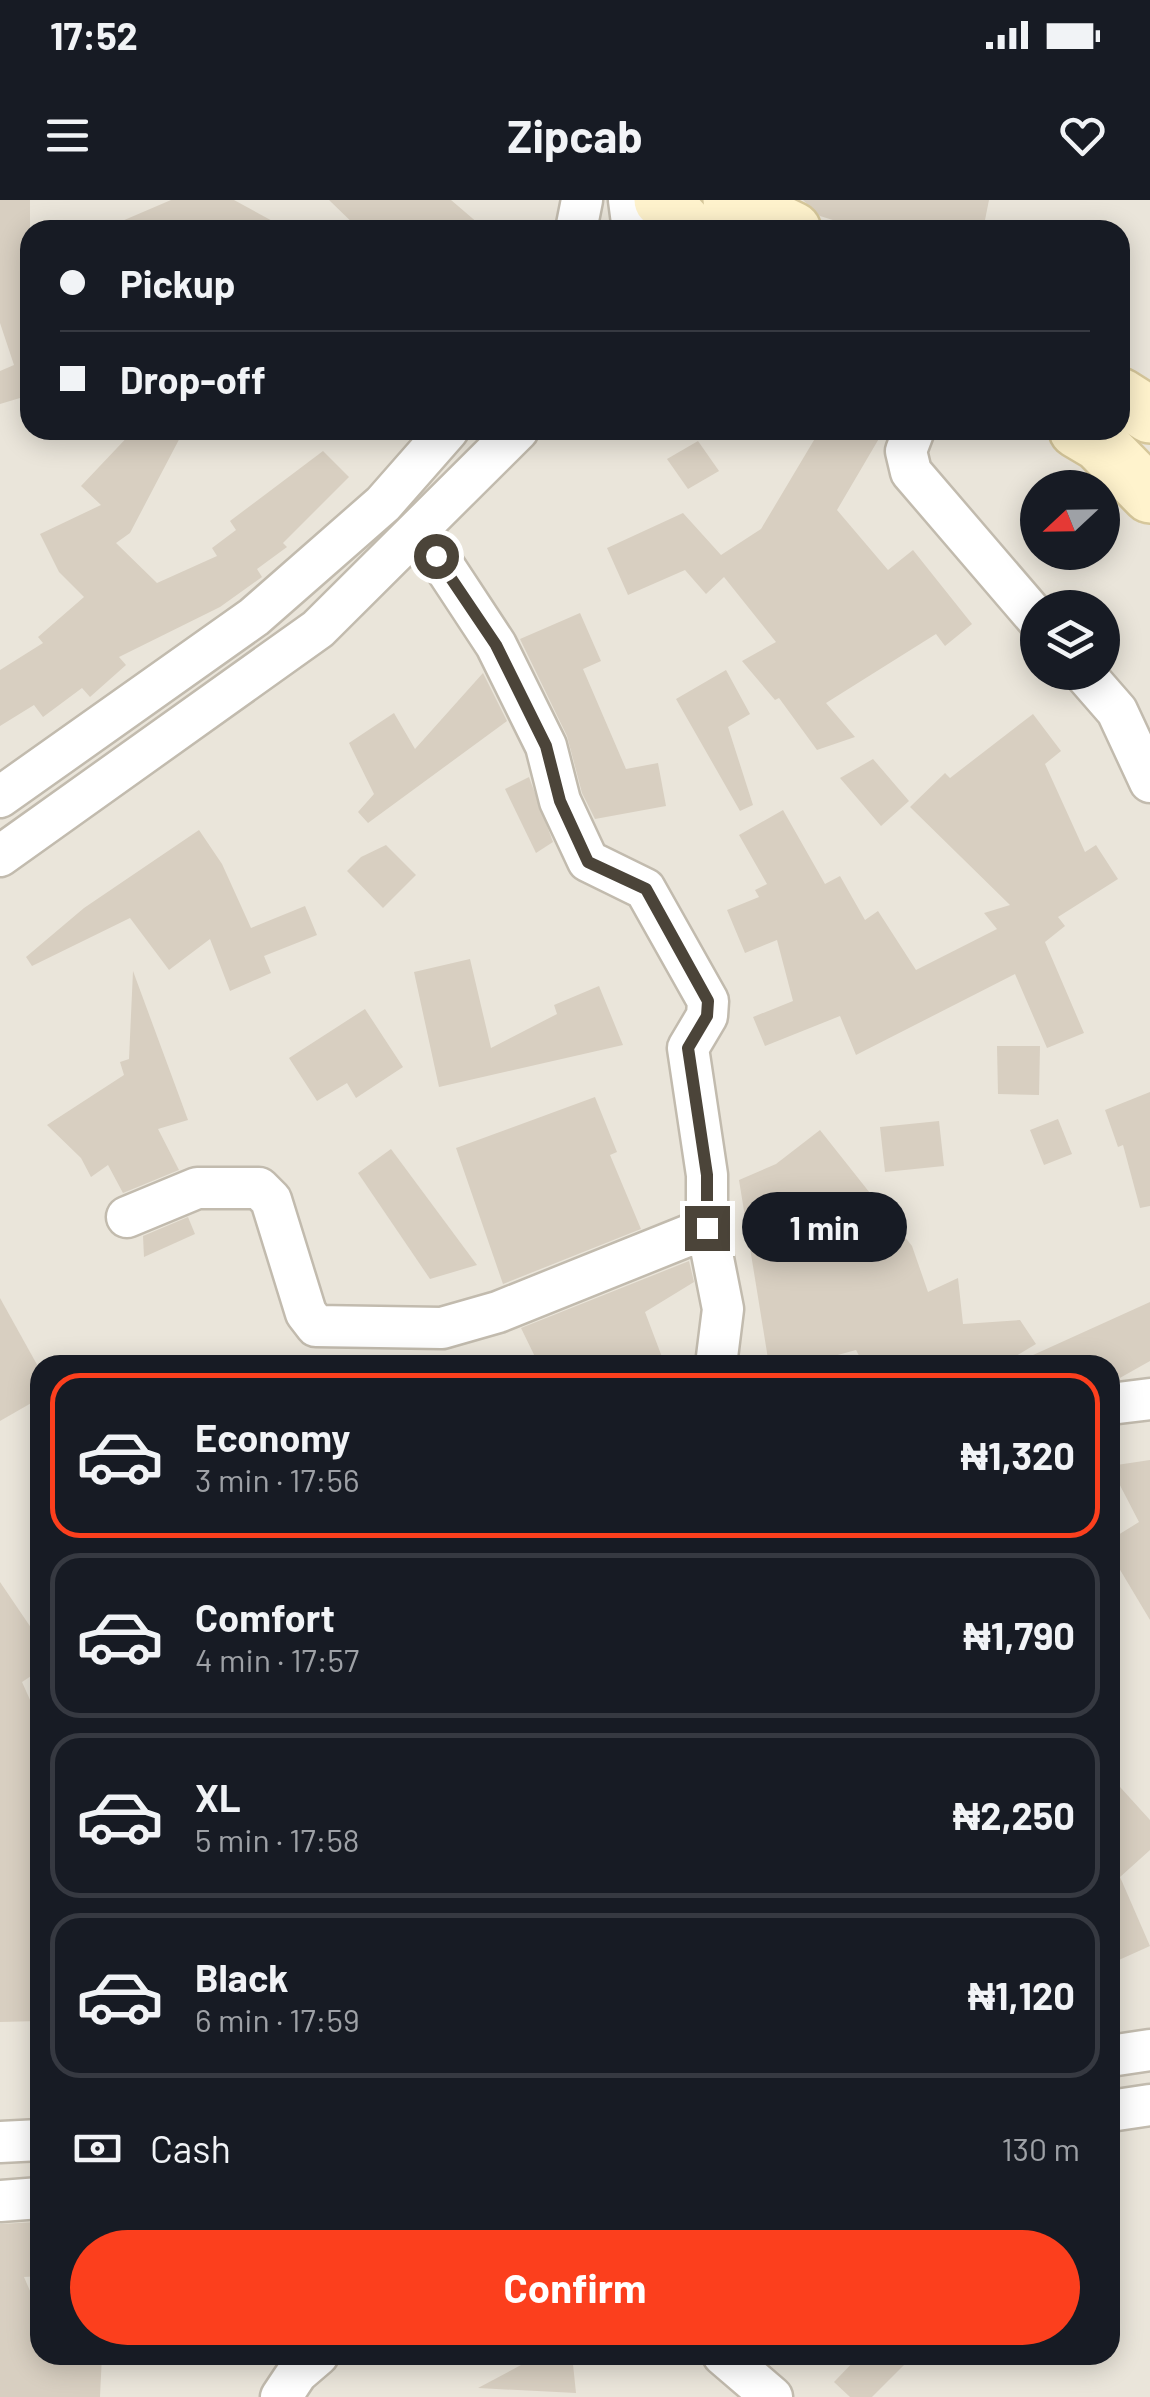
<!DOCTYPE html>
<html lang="en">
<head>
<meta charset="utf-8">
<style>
  body { margin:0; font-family:Barlow,sans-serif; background:#20242c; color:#f1f3f6; height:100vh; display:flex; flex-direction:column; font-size:38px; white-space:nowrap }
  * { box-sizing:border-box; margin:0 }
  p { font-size:32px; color:#9ea1a6 }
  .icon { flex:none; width:55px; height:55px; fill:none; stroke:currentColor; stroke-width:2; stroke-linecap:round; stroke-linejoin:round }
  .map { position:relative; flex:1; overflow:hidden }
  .details { position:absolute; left:30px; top:1155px; width:1090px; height:1010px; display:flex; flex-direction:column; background:#171b24; border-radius:30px; box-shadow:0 5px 25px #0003 }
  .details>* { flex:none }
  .top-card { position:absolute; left:20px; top:20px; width:1110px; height:220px; border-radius:30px; box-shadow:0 5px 25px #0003; display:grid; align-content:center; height:220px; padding:0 40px; background:#171b24 }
  .needle { width:65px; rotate:248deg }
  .fabs { position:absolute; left:1020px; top:270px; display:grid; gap:20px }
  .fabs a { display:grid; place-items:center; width:100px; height:100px; border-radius:50%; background:#171b24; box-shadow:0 5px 25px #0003; font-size:50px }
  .end { position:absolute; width:45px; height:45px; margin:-22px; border:12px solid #4b4439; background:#fff; box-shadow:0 0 0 5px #fff }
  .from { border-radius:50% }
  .bubble { position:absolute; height:70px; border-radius:35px; background:#171b24; box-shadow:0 5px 25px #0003; font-size:32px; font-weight:700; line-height:70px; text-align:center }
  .top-card b { display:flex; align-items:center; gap:35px; height:95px; font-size:38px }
  .top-card b+b { border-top:2px solid #363941 }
  .top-card i { width:25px; height:25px; background:#f1f3f6 }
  ul { padding:18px 0 0; list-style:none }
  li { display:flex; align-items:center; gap:30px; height:165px; margin:0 20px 15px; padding:0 20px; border:5px solid #363941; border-radius:30px }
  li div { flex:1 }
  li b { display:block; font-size:38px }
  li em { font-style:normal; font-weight:700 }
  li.active { border-color:#fc3f1d }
  li>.icon { width:90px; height:90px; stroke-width:1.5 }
  .pay { display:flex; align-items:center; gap:25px; height:110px; padding:0 40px; font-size:38px }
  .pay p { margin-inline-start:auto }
  .cta { display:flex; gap:20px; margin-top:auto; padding:20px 40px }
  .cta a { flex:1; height:115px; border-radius:60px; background:#fc3f1d; color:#fff; font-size:40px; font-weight:700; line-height:115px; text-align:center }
  .status { display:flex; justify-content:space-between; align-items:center; height:70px; padding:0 50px; background:#171b24; direction:ltr }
  .status svg { height:28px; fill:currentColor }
  header { display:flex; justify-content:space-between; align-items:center; height:130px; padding:0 40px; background:#171b24; font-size:45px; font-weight:700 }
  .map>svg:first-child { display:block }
</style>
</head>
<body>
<div class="status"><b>17:52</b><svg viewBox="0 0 49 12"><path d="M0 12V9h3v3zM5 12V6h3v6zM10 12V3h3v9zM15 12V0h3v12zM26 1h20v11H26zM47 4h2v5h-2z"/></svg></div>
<header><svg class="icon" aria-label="menu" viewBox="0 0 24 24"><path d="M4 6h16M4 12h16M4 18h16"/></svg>Zipcab<svg class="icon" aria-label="heart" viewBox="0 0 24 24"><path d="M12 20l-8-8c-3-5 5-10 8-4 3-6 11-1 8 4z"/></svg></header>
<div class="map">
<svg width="1150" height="2197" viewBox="0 0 1150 2197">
  <rect width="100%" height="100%" fill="#f6f3ec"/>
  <path fill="#eae5da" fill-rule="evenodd" d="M0,0H1150V2197H0ZM30,30H1120V230H30ZM1038,288H1102V352H1038ZM1038,408H1102V472H1038ZM40,1165H1110V2155H40Z"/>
  <g fill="#d8cfc1">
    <polygon points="0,0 30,0 30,195 0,204 0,171 14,165 0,123"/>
    <polygon points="171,0 234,0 289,30 101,30"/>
    <polygon points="329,0 451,0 486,30 360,30"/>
    <polygon points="803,0 989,0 983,30 865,30 820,16"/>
    <polygon points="134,230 184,230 130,333 116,343 157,383 217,356 212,348 236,330 230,321 323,251 349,277 283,343 287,347 257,369 262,377 220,407 119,457 126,465 90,497 82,488 43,517 34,505 0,526 0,470 43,443 38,437 84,397 59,372 40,334 101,305 81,286"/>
    <polygon points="820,230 884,230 837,310 888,370 913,350 972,424 945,446 936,434 826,503 855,537 817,550 779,498 775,500 742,461 776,442 724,377 706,394 685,370 628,395 607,348 683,313 721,355 761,329"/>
    <polygon points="698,241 719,271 688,289 667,259"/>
    <polygon points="580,413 601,461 583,469 626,569 658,563 666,606 595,619 582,593 567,536 520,439"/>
    <polygon points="726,470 750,514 728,527 753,605 740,611 676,499"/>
    <polygon points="483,473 507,521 368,623 358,612 374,594 349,543 394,513 415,549"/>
    <polygon points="1033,514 1061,551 1045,564 1085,652 1096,645 1118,679 1058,717 1065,726 1045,742 1084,833 1047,848 1015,774 856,855 840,816 765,846 753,817 793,801 777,740 745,753 727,710 759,697 755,690 767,684 739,635 783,610 825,684 840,676 865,720 878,711 916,770 997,729 984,713 1010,705 910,607 945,573 950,578"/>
    <polygon points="873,559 909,601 881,626 840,578"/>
    <polygon points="529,577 553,642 536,653 505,589"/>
    <polygon points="199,630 222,664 251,728 305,706 317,735 264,756 271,773 230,791 210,739 169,770 130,718 32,766 26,757 84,708"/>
    <polygon points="386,645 416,675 383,708 347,671 361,657"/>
    <polygon points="470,759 491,848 557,814 554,805 599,786 623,845 439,887 414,772"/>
    <polygon points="133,771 188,920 158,929 179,970 123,993 108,965 91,977 81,958 47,925 124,875 120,862 129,859"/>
    <polygon points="365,809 403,867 356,898 347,883 317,901 289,858"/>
    <polygon points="997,846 1040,846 1039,895 998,894"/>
    <polygon points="1150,892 1150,1006 1140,1008 1123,945 1118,947 1105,910"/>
    <polygon points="595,897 617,952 610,955 641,1029 503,1084 456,948"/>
    <polygon points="1058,919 1072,954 1044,965 1030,930"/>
    <polygon points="939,921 944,966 885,972 880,927"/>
    <polygon points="820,930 912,1046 928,1092 958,1078 963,1124 1020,1120 1036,1144 1001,1165 864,1165 856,1150 801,1165 769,1165 739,980 776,964"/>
    <polygon points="391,949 477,1065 430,1079 358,973"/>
    <polygon points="188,1017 195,1034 144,1057 143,1036"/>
    <polygon points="689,1061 694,1082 645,1112 665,1165 539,1165 521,1128"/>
    <polygon points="0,1098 40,1170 40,1198 0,1221"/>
    <polygon points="1150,1102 1150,1161 1118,1179 1110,1180 1110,1165 1011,1165"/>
    <polygon points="1150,1260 1150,1420 1110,1353 1110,1340 1139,1322 1110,1266"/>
    <polygon points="0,1382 40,1441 40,1470 22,1482 40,1522 40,1821 0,1822"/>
    <polygon points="1110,1576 1150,1620 1150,1650 1120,1677 1150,1746 1110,1764"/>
    <polygon points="38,2022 40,2076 24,2077 40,2114 40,2155 102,2155 100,2197 0,2197 0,2024"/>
    <polygon points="520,2155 572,2155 576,2193 478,2188 521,2165"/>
    <polygon points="860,2155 914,2155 872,2197 850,2197 834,2182"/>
  </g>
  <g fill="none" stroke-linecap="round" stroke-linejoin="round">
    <defs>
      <g id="minor">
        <polyline points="629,0 633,30"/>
        <polyline points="576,30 582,0"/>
        <polyline points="914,230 906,251 911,272 1038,420"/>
        <polyline points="421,331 496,445 546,546 560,601 588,661 645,689 708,801 707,816 688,848 707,975 707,1028 723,1109 716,1165"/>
        <polyline points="1083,472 1117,511 1150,582"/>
        <polyline points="0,597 254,417 383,304 448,230"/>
        <polyline points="0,656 318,429 518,230"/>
        <polyline points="127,1017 197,988 259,988 271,1000 306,1113 316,1126 442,1128 498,1112 707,1028"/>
        <polyline points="1110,1204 1150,1199"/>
        <polyline points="1110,1856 1150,1850"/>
        <polyline points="1110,1911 1150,1905"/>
        <polyline points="0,1942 40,1940"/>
        <polyline points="0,2001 40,1998"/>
        <polyline points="723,2155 772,2197"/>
        <polyline points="281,2197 297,2173 318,2155"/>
      </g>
      <g id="secondary">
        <polyline points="662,0 690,30"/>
        <polyline points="731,0 793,30"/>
        <polyline points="1120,196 1150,215"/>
        <polyline points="1077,230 1099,243 1150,295"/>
      </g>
    </defs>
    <use href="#minor" stroke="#c2bbae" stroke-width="45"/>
    <use href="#secondary" stroke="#d6c79b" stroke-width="60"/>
    <use href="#minor" stroke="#fff" stroke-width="40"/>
    <use href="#secondary" stroke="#fff3cd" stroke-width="55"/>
  </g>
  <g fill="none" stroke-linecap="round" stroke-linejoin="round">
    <polyline stroke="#4b4439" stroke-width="12" points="436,356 496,445 546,546 560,601 588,662 646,689 708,801 707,816 688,848 707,975 707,1028"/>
  </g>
</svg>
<div class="fabs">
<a><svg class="needle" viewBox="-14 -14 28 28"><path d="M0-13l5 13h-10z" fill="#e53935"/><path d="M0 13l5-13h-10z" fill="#9ea1a6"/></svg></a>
<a><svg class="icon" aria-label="layers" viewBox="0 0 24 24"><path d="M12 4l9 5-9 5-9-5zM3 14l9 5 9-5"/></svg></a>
</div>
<i class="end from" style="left:436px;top:356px"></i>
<i class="end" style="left:707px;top:1028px"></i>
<div class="bubble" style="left:742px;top:992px;width:165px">1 min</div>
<div class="top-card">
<b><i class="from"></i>Pickup</b>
<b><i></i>Drop-off</b>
</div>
<section class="details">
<ul>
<li class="active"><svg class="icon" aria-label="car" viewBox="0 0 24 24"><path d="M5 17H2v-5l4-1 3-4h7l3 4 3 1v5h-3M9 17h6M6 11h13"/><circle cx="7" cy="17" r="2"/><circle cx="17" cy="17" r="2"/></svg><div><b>Economy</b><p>3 min · 17:56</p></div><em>₦1,320</em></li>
<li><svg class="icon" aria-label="car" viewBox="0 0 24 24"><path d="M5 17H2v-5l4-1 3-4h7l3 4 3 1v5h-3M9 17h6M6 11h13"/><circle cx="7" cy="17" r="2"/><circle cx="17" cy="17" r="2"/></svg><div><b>Comfort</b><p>4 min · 17:57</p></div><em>₦1,790</em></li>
<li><svg class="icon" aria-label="car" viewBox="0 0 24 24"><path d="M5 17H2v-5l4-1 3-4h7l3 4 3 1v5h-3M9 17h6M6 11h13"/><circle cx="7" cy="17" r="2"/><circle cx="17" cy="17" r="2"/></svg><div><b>XL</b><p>5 min · 17:58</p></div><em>₦2,250</em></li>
<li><svg class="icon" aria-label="car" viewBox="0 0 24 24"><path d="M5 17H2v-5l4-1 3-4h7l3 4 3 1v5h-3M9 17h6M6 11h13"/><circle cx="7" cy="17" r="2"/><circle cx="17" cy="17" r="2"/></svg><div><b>Black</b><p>6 min · 17:59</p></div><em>₦1,120</em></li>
</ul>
<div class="pay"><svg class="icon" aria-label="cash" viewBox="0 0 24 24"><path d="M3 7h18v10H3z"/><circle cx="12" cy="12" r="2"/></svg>Cash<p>130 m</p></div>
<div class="cta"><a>Confirm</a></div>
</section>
</div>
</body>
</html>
